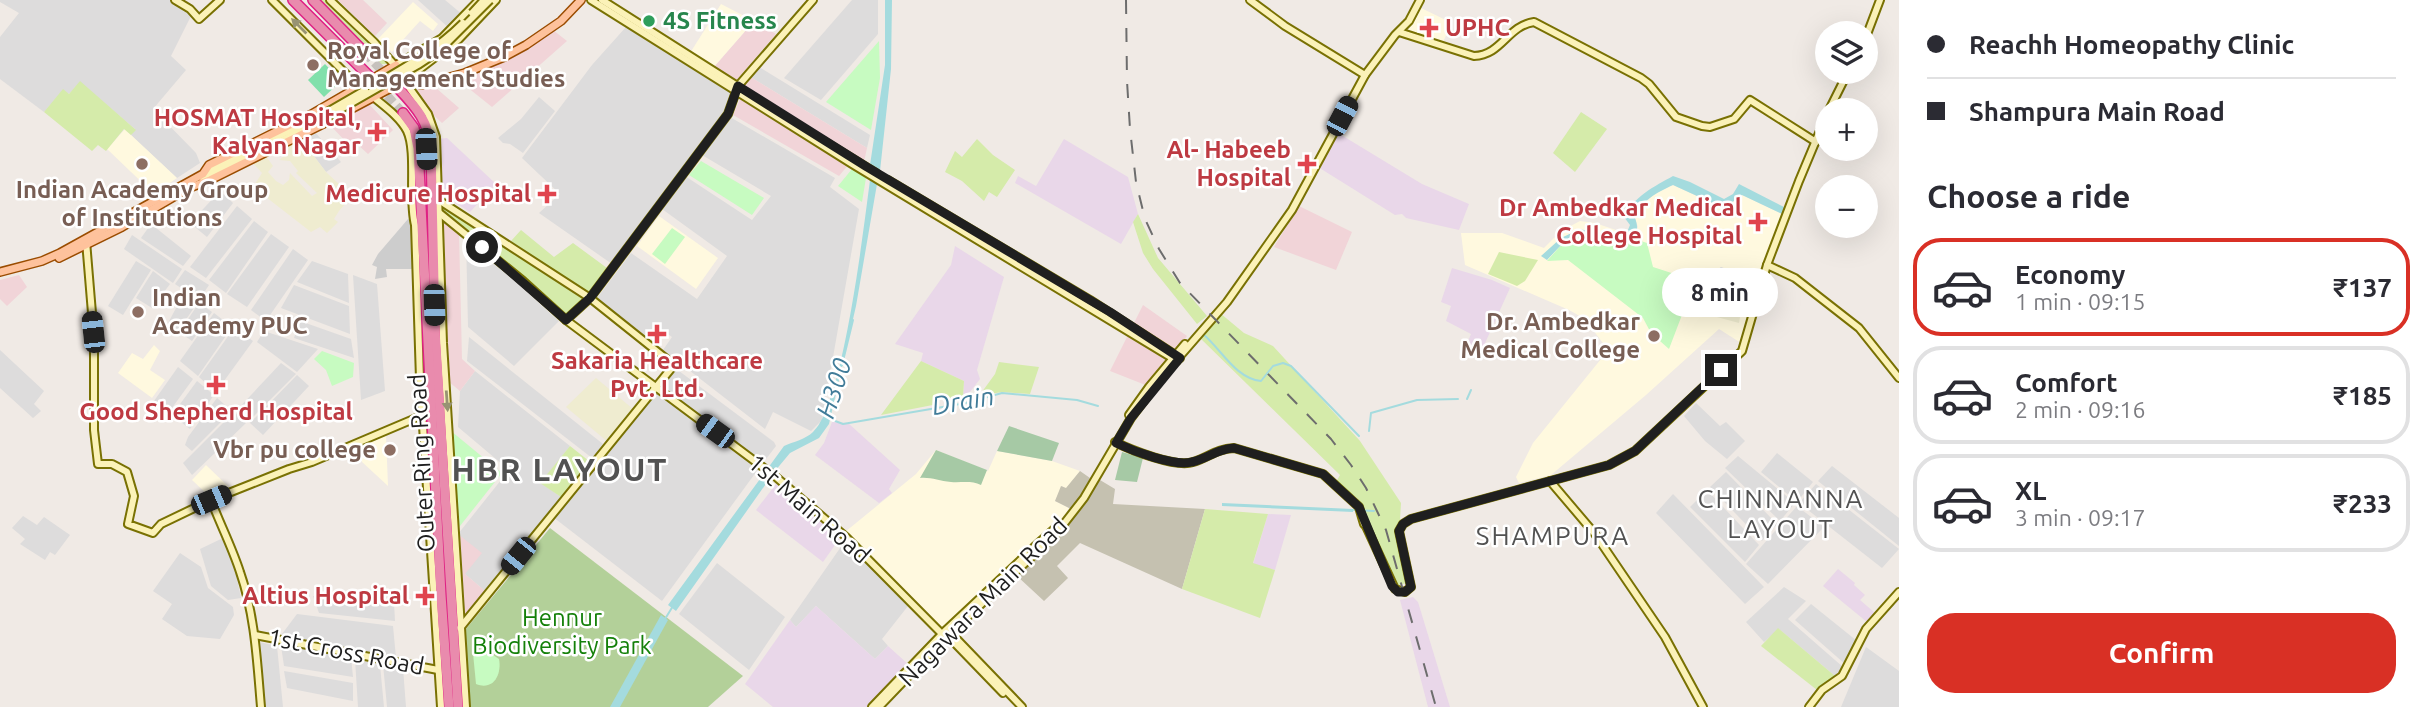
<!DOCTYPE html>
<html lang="en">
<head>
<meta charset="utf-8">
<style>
  body { margin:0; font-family:Ubuntu,sans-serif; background:#f2f2f3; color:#2b2b33; height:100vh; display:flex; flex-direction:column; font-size:26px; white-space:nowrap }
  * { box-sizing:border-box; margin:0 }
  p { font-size:23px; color:#7c7c81 }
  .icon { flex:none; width:38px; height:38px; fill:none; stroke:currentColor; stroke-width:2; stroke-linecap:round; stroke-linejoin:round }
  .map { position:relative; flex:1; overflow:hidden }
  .panel { display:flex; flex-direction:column; background:#fff; width:525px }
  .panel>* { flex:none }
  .guide { display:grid; align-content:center; height:154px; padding:0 28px; background:#fff }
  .tools { position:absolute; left:1815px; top:21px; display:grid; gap:14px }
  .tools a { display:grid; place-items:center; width:63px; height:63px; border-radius:50%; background:#fff; box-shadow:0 7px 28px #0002; font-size:35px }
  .end { position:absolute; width:32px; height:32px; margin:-16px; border:9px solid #1f1f1f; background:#fff; box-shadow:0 0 0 4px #fff }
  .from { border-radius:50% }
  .bubble { position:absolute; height:49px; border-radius:24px; background:#fff; box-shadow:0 7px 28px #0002; font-size:23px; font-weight:700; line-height:49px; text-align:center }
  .car { position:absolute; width:21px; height:42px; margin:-21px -10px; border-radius:9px; box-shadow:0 0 5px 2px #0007; background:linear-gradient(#222 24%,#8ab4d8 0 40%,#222 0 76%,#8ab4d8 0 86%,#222 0) }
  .guide b { display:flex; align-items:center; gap:24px; height:66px; font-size:26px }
  .guide b+b { border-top:2px solid #e1e1e2 }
  .guide i { width:18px; height:18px; background:#2b2b33 }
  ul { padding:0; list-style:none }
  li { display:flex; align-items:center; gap:21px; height:98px; margin:0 14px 10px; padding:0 14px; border:4px solid #e1e1e2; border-radius:28px }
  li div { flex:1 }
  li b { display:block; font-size:26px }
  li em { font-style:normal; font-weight:700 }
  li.current { border-color:#d93025 }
  li>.icon { width:63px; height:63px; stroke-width:1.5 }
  h2 { padding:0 28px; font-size:32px; line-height:84px }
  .primary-button { display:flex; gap:14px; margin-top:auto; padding:14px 28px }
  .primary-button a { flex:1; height:80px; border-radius:28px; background:#d93025; color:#fff; font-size:28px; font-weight:700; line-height:80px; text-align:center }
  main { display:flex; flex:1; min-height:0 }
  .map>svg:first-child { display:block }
</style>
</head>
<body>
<main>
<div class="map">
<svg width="1899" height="707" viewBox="0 0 1899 707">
  <rect width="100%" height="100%" fill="#f0eae5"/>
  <g fill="#dddcdc">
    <polygon points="0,0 170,0 192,14 171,56 186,70 153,109 196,153 200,163 177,178 131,135 135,129 80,82 69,94 63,90 44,112 0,79 0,37 19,13 0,2"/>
    <polygon points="418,0 445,0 463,15 450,29"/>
    <polygon points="852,0 878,0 878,34 821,100 784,78"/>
    <polygon points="626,27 731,92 724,115 612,264 539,213 560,194 522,158 592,65"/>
    <polygon points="759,67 870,135 867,148 749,76"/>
    <polygon points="539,97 555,111 523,153 510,144 503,143 498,138 521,119"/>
    <polygon points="730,117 835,178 830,187 859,209 822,420 811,431 773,412 765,429 663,350 672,337 655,325 646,336 597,298 631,253 697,299 727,256 662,209 685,176 752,220 771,196 702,155"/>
    <polygon points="315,132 341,162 326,172 301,139"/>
    <polygon points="220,191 233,203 207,237 190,223"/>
    <polygon points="237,206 252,219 206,278 190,267"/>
    <polygon points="254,221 268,232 226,293 209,280"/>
    <polygon points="151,224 191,256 183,266 141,238"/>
    <polygon points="271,234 289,247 247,307 227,294"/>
    <polygon points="132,235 182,269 173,283 124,249"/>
    <polygon points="466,238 559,321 514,366 468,327"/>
    <polygon points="293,249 308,260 266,321 251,310"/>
    <polygon points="136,261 151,270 123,315 108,306"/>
    <polygon points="312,261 348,274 349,303 297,282"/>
    <polygon points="185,270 209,285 199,300 175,284"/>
    <polygon points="153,271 170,284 152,308 136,298"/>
    <polygon points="353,275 377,284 385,391 361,400"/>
    <polygon points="294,285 349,306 350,334 281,308"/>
    <polygon points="184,293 198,302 178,331 167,325"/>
    <polygon points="199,303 212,312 192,341 179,332"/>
    <polygon points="214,313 232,327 198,376 180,361"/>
    <polygon points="300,321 351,339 354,358 294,338"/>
    <polygon points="234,328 253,341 216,392 199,377"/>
    <polygon points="264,331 318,349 297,372 257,342"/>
    <polygon points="469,337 603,444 592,458 467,361"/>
    <polygon points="0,350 44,391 34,404 41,411 33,418 0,388"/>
    <polygon points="281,363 296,374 248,422 236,411"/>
    <polygon points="178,367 193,379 169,412 154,401"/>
    <polygon points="675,368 774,442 776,446 763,463 659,389"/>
    <polygon points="475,371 570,446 541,483 561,497 485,591 465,574 458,534 509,470 458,427 460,391"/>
    <polygon points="297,375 309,386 263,435 250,423"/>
    <polygon points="197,381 214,395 190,429 172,415"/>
    <polygon points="656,391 759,468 662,601 553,517"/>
    <polygon points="217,398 232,411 192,451 185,445 188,437"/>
    <polygon points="1696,403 1720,426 1726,422 1745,441 1727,459 1705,441 1684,416"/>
    <polygon points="234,412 246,423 192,475 183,463"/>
    <polygon points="1777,453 1813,482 1797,502 1761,472"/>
    <polygon points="1738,456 1795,503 1780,521 1725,468"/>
    <polygon points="1832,466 1899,518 1899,546 1818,481"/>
    <polygon points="1726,472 1777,524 1762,541 1710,487"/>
    <polygon points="1816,484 1899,549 1882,568 1799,503"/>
    <polygon points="1707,490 1759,545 1745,562 1690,507"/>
    <polygon points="1673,494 1764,587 1745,604 1656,513"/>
    <polygon points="1797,506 1824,527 1768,584 1746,564"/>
    <polygon points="23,516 37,525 44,517 70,535 55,555 50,552 45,560 20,544 25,539 12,528"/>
    <polygon points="223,538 236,574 241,598 228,600 211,586 200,549"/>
    <polygon points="845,541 908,606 882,639 888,646 875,659 816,606 796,627 790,620"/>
    <polygon points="180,553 201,567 208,588 233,607 234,615 220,639 187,636 162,619 172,604 153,591"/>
    <polygon points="717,563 785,617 749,670 679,614"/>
    <polygon points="1784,587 1806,601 1788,619 1843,667 1835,676 1779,629 1764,642 1746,622"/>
    <polygon points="313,596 394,603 395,621 319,613"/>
    <polygon points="1811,604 1857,641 1845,664 1795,620"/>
    <polygon points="297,614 393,626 396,658 279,638"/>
    <polygon points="259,642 277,646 283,707 263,707"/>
    <polygon points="281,646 351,657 353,677 284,666"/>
    <polygon points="1866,647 1899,671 1899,707 1841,707"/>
    <polygon points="355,659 380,665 384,707 358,707"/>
    <polygon points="383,664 403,668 406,707 387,707"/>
    <polygon points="284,671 353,683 353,701 287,688"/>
  </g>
  <g fill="#f1d4d8">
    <polygon points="338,0 363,0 387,23 375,36"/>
    <polygon points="754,21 776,34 735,82 713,68"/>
    <polygon points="553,30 567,41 492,107 457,79 492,66"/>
    <polygon points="749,76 867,148 864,162 741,87"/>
    <polygon points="428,81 459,108 442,123 423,105 407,83"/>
    <polygon points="740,99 849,164 839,176 733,115"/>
    <polygon points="368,103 393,130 368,154 356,143 351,147 330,125"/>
    <polygon points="1299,206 1352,232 1336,270 1274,247"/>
    <polygon points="441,218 459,232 462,359 475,371 460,391 448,381"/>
    <polygon points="19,275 27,287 7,306 0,299 0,280"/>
    <polygon points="1143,305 1187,336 1177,350 1134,323"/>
    <polygon points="1129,333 1171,359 1148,386 1110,371"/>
    <polygon points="458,534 482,553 465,574 485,591 463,617"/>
  </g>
  <g fill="#e9d7e9">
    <polygon points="1338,133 1422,184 1469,204 1459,230 1406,218 1402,214 1395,215 1318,167"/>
    <polygon points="447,138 496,184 470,212 441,194 437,139"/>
    <polygon points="1064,139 1128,177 1138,214 1121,244 1015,183 1018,176 1036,186"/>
    <polygon points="955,246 1004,277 977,370 980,379 966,397 963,397 964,381 921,361 923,353 895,344 951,265"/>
    <polygon points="1452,268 1492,280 1510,288 1481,352 1466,346 1471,334 1446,321 1451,306 1441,302"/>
    <polygon points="832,422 848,423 900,470 889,489 892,493 879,503 815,455 824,443"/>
    <polygon points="776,484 806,506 840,538 823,562 756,510"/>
    <polygon points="1268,514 1291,515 1275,570 1253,564"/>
    <polygon points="1838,569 1855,583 1854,585 1865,595 1860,600 1875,613 1867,622 1823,586"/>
    <polygon points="1413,597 1418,602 1450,707 1428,707 1400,600"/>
    <polygon points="816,606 875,659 888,646 908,664 868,707 773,707 745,684 790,620 796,627"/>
  </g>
  <g fill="#fff9df">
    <polygon points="413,2 438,24 433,31 420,21 392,52 378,39"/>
    <polygon points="721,4 754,21 713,68 690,53"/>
    <polygon points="1419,7 1452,23 1443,42 1406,32"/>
    <polygon points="125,129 131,135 177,178 154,194 107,149"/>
    <polygon points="1673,185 1721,207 1727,206 1742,195 1782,214 1761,272 1741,343 1719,329 1646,395 1551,475 1519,483 1516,477 1533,443 1601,359 1605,346 1585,319 1569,310 1465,265 1461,233 1502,233 1544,248 1561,231 1580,221 1595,223 1634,236 1638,227 1635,218 1640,208 1654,194"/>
    <polygon points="659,216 718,258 696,289 637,246"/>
    <polygon points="154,345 160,351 150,370 165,380 152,398 118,373 132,353 143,359"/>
    <polygon points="386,436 388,486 362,462 358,445"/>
    <polygon points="936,450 988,471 997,451 1052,461 1080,471 1066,489 1062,486 1055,501 1069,508 1064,517 944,630 845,532 916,474"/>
    <polygon points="206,465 231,489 211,498 192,480"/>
  </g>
  <polygon fill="#cdcdcd" points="408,219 411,221 415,269 386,269 387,277 375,279 377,267 372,265 378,254"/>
  <polygon fill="#c5c1b0" points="1080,471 1090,478 1086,487 1091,491 1100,480 1115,489 1113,504 1205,509 1182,589 1080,543 1057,566 1068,578 1044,601 1017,576 1075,511 1055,501 1061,486 1066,488"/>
  <g fill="#efecd0">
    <polygon points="301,139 326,172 352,196 339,211 334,219 338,222 327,233 320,227 311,232 253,187 262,173 252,162 266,156 273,166 268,172 276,181 283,185 289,180 290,173 312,196 317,193 296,173 298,171 290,161 279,160 284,156 280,150"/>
    <polygon points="1717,290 1740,317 1739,323 1702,313 1697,301"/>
    <polygon points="596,378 633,409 608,442 566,407"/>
  </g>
  <g fill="#d5ebaa">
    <polygon points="319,0 326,0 385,57 387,62 386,64 381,64"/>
    <polygon points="80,81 136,130 131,135 124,129 106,151 98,145 92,151 44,112 63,89 69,94"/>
    <polygon points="1581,112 1607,129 1575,172 1553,153"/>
    <polygon points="977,139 993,155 1015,170 997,197 989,192 984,201 962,181 945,172 955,151 962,157"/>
    <polygon points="443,207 583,299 566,315 442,211"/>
    <polygon points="1138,214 1158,258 1207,316 1197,324 1153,269 1143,253 1133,222"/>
    <polygon points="521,230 554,257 573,243 607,268 588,294 511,241"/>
    <polygon points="1499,252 1538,260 1525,281 1517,286 1488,274"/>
    <polygon points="1220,313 1244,333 1273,346 1360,441 1401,503 1400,520 1396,529 1407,583 1394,586 1366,513 1357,498 1336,482 1340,475 1199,337"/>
    <polygon points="921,361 964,381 963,397 937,399 938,404 881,415"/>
    <polygon points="999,362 1039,367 1030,394 1002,392 979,396 995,374"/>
    <polygon points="570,446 589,461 561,497 540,483"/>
    <polygon points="1205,509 1268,514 1253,563 1275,570 1260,618 1182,589"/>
    <polygon points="1778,628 1835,676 1834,677 1817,690 1761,646"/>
  </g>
  <polygon fill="#b3d099" points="550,528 743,676 708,707 470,707 465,630"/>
  <g fill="#a6c9a5">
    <polygon points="1009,426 1059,443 1052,461 997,451"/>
    <path d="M936,450L987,470L981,485C971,480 961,483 951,482C939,481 931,477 920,478Z"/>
    <polygon points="1122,452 1143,458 1137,482 1115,480"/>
  </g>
  <g fill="#c7fbc1">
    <polygon points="879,41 880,78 871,130 826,102"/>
    <polygon points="701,161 764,198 752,215 689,175"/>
    <polygon points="852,169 866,178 862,202 838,186"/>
    <polygon points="672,228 685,237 665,264 652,254"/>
    <polygon points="1578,235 1629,242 1632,238 1647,243 1653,267 1687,278 1688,299 1669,349 1651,333 1643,318 1568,260 1547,261 1563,243"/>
    <polygon points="322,351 354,363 353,377 332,386 326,370 314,359"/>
    <polygon points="451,431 502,473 456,531"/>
    <path d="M484,649L499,659C502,675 493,691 476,684L473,653L475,651Z"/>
  </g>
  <polygon fill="#81e0ab" points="325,64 341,81 324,97 308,80"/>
  <polygon fill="#dfdfdf" points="1721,267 1756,280 1746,314 1740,317 1717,290 1697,301 1695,281 1711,275"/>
  <g fill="#a4dbde">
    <polygon points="885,0 892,0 891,69 880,171 870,165 885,65"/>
    <path d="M1673,176L1690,182L1724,199L1733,194L1739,184L1784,207L1782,214L1742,195L1727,206L1721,207L1673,185C1658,192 1640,201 1635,218C1639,229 1637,233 1629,242L1612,243L1578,235L1563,243L1547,260L1541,256L1561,238L1580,229L1611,237H1625L1630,225L1624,217C1633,197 1655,186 1673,176Z"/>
    <path d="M870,180L877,184L856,306L829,424L819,438L790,453L775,471L676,611L668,605L784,446C793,442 806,439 813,432C843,406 864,226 870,180Z"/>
    <polygon points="1222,503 1353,509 1353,512 1222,506"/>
    <polygon points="661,615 668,620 620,707 610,707"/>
  </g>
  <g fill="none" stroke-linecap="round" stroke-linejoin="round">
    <g stroke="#a4dbde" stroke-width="2">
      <path d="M1203,334C1221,349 1236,379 1261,381L1273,366L1283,363L1291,366L1359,436"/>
      <polyline points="842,365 853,320"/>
      <polyline points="1467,399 1471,390"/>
      <polyline points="830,419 843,424 966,403 1002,393 1077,400 1098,406"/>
      <polyline points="1369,431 1371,413 1417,400 1458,399"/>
      <polyline points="1354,510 1374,511"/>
      <polyline points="665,619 673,606"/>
    </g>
    <g stroke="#c6c1bd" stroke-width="9" stroke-dasharray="9 4.5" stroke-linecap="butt">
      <polyline points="365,53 388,77"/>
      <polyline points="378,86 403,113"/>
    </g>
    <defs>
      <g id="secondary">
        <polyline points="175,0 190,9 199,19 220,0"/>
        <polyline points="272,0 360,88"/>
        <polyline points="330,0 374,42 398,69"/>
        <polyline points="591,0 852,164 1177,361"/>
        <polyline points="602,0 739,87"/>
        <polyline points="1250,0 1285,26 1365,75"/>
        <path d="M1399,32L1474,56C1502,55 1507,26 1534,22L1641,78L1649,84L1676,117L1702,126L1710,127L1734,119L1750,100L1816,142"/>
        <polyline points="1866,37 1880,0"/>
        <polyline points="396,65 442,38 479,0"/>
        <polyline points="403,79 428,114 436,137 443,343 466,707"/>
        <polyline points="404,81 459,39 496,0"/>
        <path d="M372,96C384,106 400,117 407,131C417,152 408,198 415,225L420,379L441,707"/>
        <polyline points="1829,110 1848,72"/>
        <polyline points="822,140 876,173"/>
        <polyline points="275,144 329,116"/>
        <polyline points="206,172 327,112"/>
        <polyline points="888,180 1090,300 1180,358"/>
        <polyline points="202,183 204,178 256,153"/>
        <polyline points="437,199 590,298 674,365 460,628"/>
        <polyline points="437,211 523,281 566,320 776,477 846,537 941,633 947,636"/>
        <polyline points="86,241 94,337 94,430 98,464 112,464 127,472 134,496 128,524 153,533 161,524 211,500 289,469 312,462 423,415"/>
        <polyline points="1767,265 1795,278 1859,328 1899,378"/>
        <polyline points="566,320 590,298 728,114 738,86 813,0"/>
        <polyline points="1129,415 1149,387 1185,344"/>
        <path d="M1115,442C1131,450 1176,468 1193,462C1209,457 1216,449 1234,448L1323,474L1359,507L1364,524"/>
        <polyline points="1550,481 1595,534 1665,637 1703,707"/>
        <path d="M211,500C220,524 232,547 240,572C255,615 257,661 261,707"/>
        <polyline points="1364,522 1395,589 1405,592 1411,587 1399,531 1403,524 1411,519 1609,465 1635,451 1742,351 1767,265 1799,181 1827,114"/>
        <polyline points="1034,547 1060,524"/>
        <polyline points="948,630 1022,707"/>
        <polyline points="945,633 1003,693"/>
        <polyline points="255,635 438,670"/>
        <polyline points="872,707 944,632 1026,555"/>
        <polyline points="879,707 947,636 1056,534 1084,498 1131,418 1161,378 1227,302 1292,210 1365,75 1395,35 1409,21 1420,0"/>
        <polyline points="1809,707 1822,690 1842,676 1866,629 1899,592"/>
      </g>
      <g id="primary">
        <polyline points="406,79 421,85 465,73 504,57 526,45 561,21 581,0"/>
        <polyline points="59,258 122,227 189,188 210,180 323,124 404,81"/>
        <polyline points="0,272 42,261 60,253 203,174 209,165 310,115 396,65"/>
      </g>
      <g id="highway">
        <polyline points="293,0 370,77"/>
        <polyline points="313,0 365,53"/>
        <path d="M399,89C417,108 429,122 431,149L435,330L458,707"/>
        <polyline points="403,113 414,128 418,148 441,595 449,707"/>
      </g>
    </defs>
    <use href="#secondary" stroke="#797103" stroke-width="10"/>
    <use href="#primary" stroke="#9a4c00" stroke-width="10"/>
    <use href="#highway" stroke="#df2184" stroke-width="12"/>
    <use href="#secondary" stroke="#fbf2b8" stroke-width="6"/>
    <use href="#primary" stroke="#fec29c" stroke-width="7"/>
    <use href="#highway" stroke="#e98bad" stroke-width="9"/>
    <polyline stroke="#6d6d6d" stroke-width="2" stroke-dasharray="14 14" stroke-linecap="butt" points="1126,0 1127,81 1130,129 1136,182 1145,219 1159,249 1180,283 1331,439 1351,465 1366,488 1386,530 1436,707"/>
    <defs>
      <g id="secondary-bridge">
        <polyline points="472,13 484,0"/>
        <path d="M374,85C406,67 437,49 463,23"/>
        <polyline points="327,112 365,90"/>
        <polyline points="329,116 418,65 439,51 490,0"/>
      </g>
    </defs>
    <use href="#secondary-bridge" stroke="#797103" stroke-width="10" stroke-linecap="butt"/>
    <use href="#secondary-bridge" stroke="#fbf2b8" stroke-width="6"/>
  </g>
  <defs><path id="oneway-solid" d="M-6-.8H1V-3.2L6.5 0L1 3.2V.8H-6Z" transform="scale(1.75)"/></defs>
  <g fill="#989373">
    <use href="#oneway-solid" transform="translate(299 26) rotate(-135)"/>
    <use href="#oneway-solid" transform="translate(447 401) rotate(86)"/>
  </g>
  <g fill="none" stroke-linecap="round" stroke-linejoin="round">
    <path stroke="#1f1f1f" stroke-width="9" d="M482,247L566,320L590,298L728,114L738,86L867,167L1110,312L1180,358L1131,418L1116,443C1133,451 1175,467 1192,462C1209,458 1216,449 1234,448L1323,474L1359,507L1392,586L1398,592H1405L1411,587L1399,531L1403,524L1411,519L1609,465L1635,451L1721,370"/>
  </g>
  <circle fill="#2e9e5b" stroke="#fff" stroke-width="2.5" cx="649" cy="21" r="7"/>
  <g fill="#e0444e" stroke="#fff" stroke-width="2.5">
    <path d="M1425.5 17.5h7v7h7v7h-7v7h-7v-7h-7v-7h7z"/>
    <path d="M373.5 121.5h7v7h7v7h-7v7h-7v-7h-7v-7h7z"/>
    <path d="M1303.5 153.5h7v7h7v7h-7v7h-7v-7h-7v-7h7z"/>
    <path d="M543.5 183.5h7v7h7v7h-7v7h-7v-7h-7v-7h7z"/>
    <path d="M1754.5 211.5h7v7h7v7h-7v7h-7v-7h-7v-7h7z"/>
    <path d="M653.5 323.5h7v7h7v7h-7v7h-7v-7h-7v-7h7z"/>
    <path d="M212.5 374.5h7v7h7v7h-7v7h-7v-7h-7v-7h7z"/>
    <path d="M421.5 585.5h7v7h7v7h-7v7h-7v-7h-7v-7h7z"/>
  </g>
  <g fill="#8d6e63" stroke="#fff" stroke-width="2.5">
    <circle cx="313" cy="65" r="7"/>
    <circle cx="142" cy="164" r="7"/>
    <circle cx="138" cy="312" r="7"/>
    <circle cx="1654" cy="336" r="7"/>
    <circle cx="390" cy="450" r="7"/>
  </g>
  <g text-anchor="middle" stroke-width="5" stroke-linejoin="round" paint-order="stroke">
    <g font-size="24" font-weight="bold" fill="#27864d" stroke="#fff" text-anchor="start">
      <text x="663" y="29">4S Fitness</text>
    </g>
    <g font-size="24" font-weight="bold" fill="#be3a42" stroke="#fff" text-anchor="end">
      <text x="1445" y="36" text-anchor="start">UPHC</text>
      <text x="361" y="126">HOSMAT Hospital,<tspan x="361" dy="28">Kalyan Nagar</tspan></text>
      <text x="1291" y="158">Al- Habeeb<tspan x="1291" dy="28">Hospital</tspan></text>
      <text x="531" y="202">Medicure Hospital</text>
      <text x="1742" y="216">Dr Ambedkar Medical<tspan x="1742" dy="28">College Hospital</tspan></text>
      <text x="657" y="369" text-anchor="middle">Sakaria Healthcare<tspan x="657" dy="28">Pvt. Ltd.</tspan></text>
      <text x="216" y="420" text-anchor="middle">Good Shepherd Hospital</text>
      <text x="409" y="604">Altius Hospital</text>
    </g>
    <g font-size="24" font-weight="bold" fill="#785e54" stroke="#fff" text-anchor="start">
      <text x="327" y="59">Royal College of<tspan x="327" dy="28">Management Studies</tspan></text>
      <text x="142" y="198" text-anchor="middle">Indian Academy Group<tspan x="142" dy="28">of Institutions</tspan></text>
      <text x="152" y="306">Indian<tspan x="152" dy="28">Academy PUC</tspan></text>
      <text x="1640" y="330" text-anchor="end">Dr. Ambedkar<tspan x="1640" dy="28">Medical College</tspan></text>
      <text x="376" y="458" text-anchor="end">Vbr pu college</text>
    </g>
    <g font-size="24" fill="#1f1f1f" stroke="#fff">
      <text transform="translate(422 463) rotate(-93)" y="8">Outer Ring Road</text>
      <text transform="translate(809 509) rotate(41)" y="8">1st Main Road</text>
      <text transform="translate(983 602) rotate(-45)" y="8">Nagawara Main Road</text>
      <text transform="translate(346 652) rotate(11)" y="8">1st Cross Road</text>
    </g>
    <g font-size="24" fill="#148009" stroke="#fff">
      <text x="562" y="626">Hennur<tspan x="562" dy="28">Biodiversity Park</tspan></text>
    </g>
    <g font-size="26" font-style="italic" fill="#417c99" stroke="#fff">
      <text transform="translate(834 388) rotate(-72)" y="9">H300</text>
      <text transform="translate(963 401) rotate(-10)" y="9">Drain</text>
    </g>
    <g font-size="26" letter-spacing="2" fill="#525252" stroke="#fff">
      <text x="1781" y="508">CHINNANNA<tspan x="1781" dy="30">LAYOUT</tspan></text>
      <text x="1553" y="545">SHAMPURA</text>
    </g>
    <g font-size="32" font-weight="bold" letter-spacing="2" fill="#525252" stroke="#fff">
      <text x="560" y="481">HBR LAYOUT</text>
    </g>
  </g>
</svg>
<div class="tools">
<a><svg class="icon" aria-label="layers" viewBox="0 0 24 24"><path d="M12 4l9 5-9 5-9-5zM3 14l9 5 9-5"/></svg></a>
<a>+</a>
<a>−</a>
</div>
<i class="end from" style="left:482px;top:247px"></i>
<i class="end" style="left:1721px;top:370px"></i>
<div class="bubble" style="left:1662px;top:268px;width:116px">8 min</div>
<i class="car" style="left:1342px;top:116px;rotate:28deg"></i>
<i class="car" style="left:426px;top:149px;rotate:177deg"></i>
<i class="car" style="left:434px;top:305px;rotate:178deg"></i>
<i class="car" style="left:93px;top:332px;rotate:354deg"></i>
<i class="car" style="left:715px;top:431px;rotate:306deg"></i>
<i class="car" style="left:211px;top:500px;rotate:67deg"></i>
<i class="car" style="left:518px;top:556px;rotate:219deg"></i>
</div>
<section class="panel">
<div class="guide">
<b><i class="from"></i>Reachh Homeopathy Clinic</b>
<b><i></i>Shampura Main Road</b>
</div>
<h2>Choose a ride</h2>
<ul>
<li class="current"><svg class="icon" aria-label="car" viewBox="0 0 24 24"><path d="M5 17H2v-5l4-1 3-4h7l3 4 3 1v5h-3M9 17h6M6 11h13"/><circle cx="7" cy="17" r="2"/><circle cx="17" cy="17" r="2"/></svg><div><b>Economy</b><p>1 min · 09:15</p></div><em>₹137</em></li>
<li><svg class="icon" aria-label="car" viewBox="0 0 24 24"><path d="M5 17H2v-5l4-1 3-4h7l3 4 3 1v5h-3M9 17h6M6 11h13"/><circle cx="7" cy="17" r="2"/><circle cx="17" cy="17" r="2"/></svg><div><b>Comfort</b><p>2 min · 09:16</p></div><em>₹185</em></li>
<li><svg class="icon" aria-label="car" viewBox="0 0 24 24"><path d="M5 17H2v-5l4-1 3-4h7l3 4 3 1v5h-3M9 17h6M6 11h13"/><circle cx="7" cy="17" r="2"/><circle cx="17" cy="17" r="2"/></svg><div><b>XL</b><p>3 min · 09:17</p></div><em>₹233</em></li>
</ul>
<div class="primary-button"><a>Confirm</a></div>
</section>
</main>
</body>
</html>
